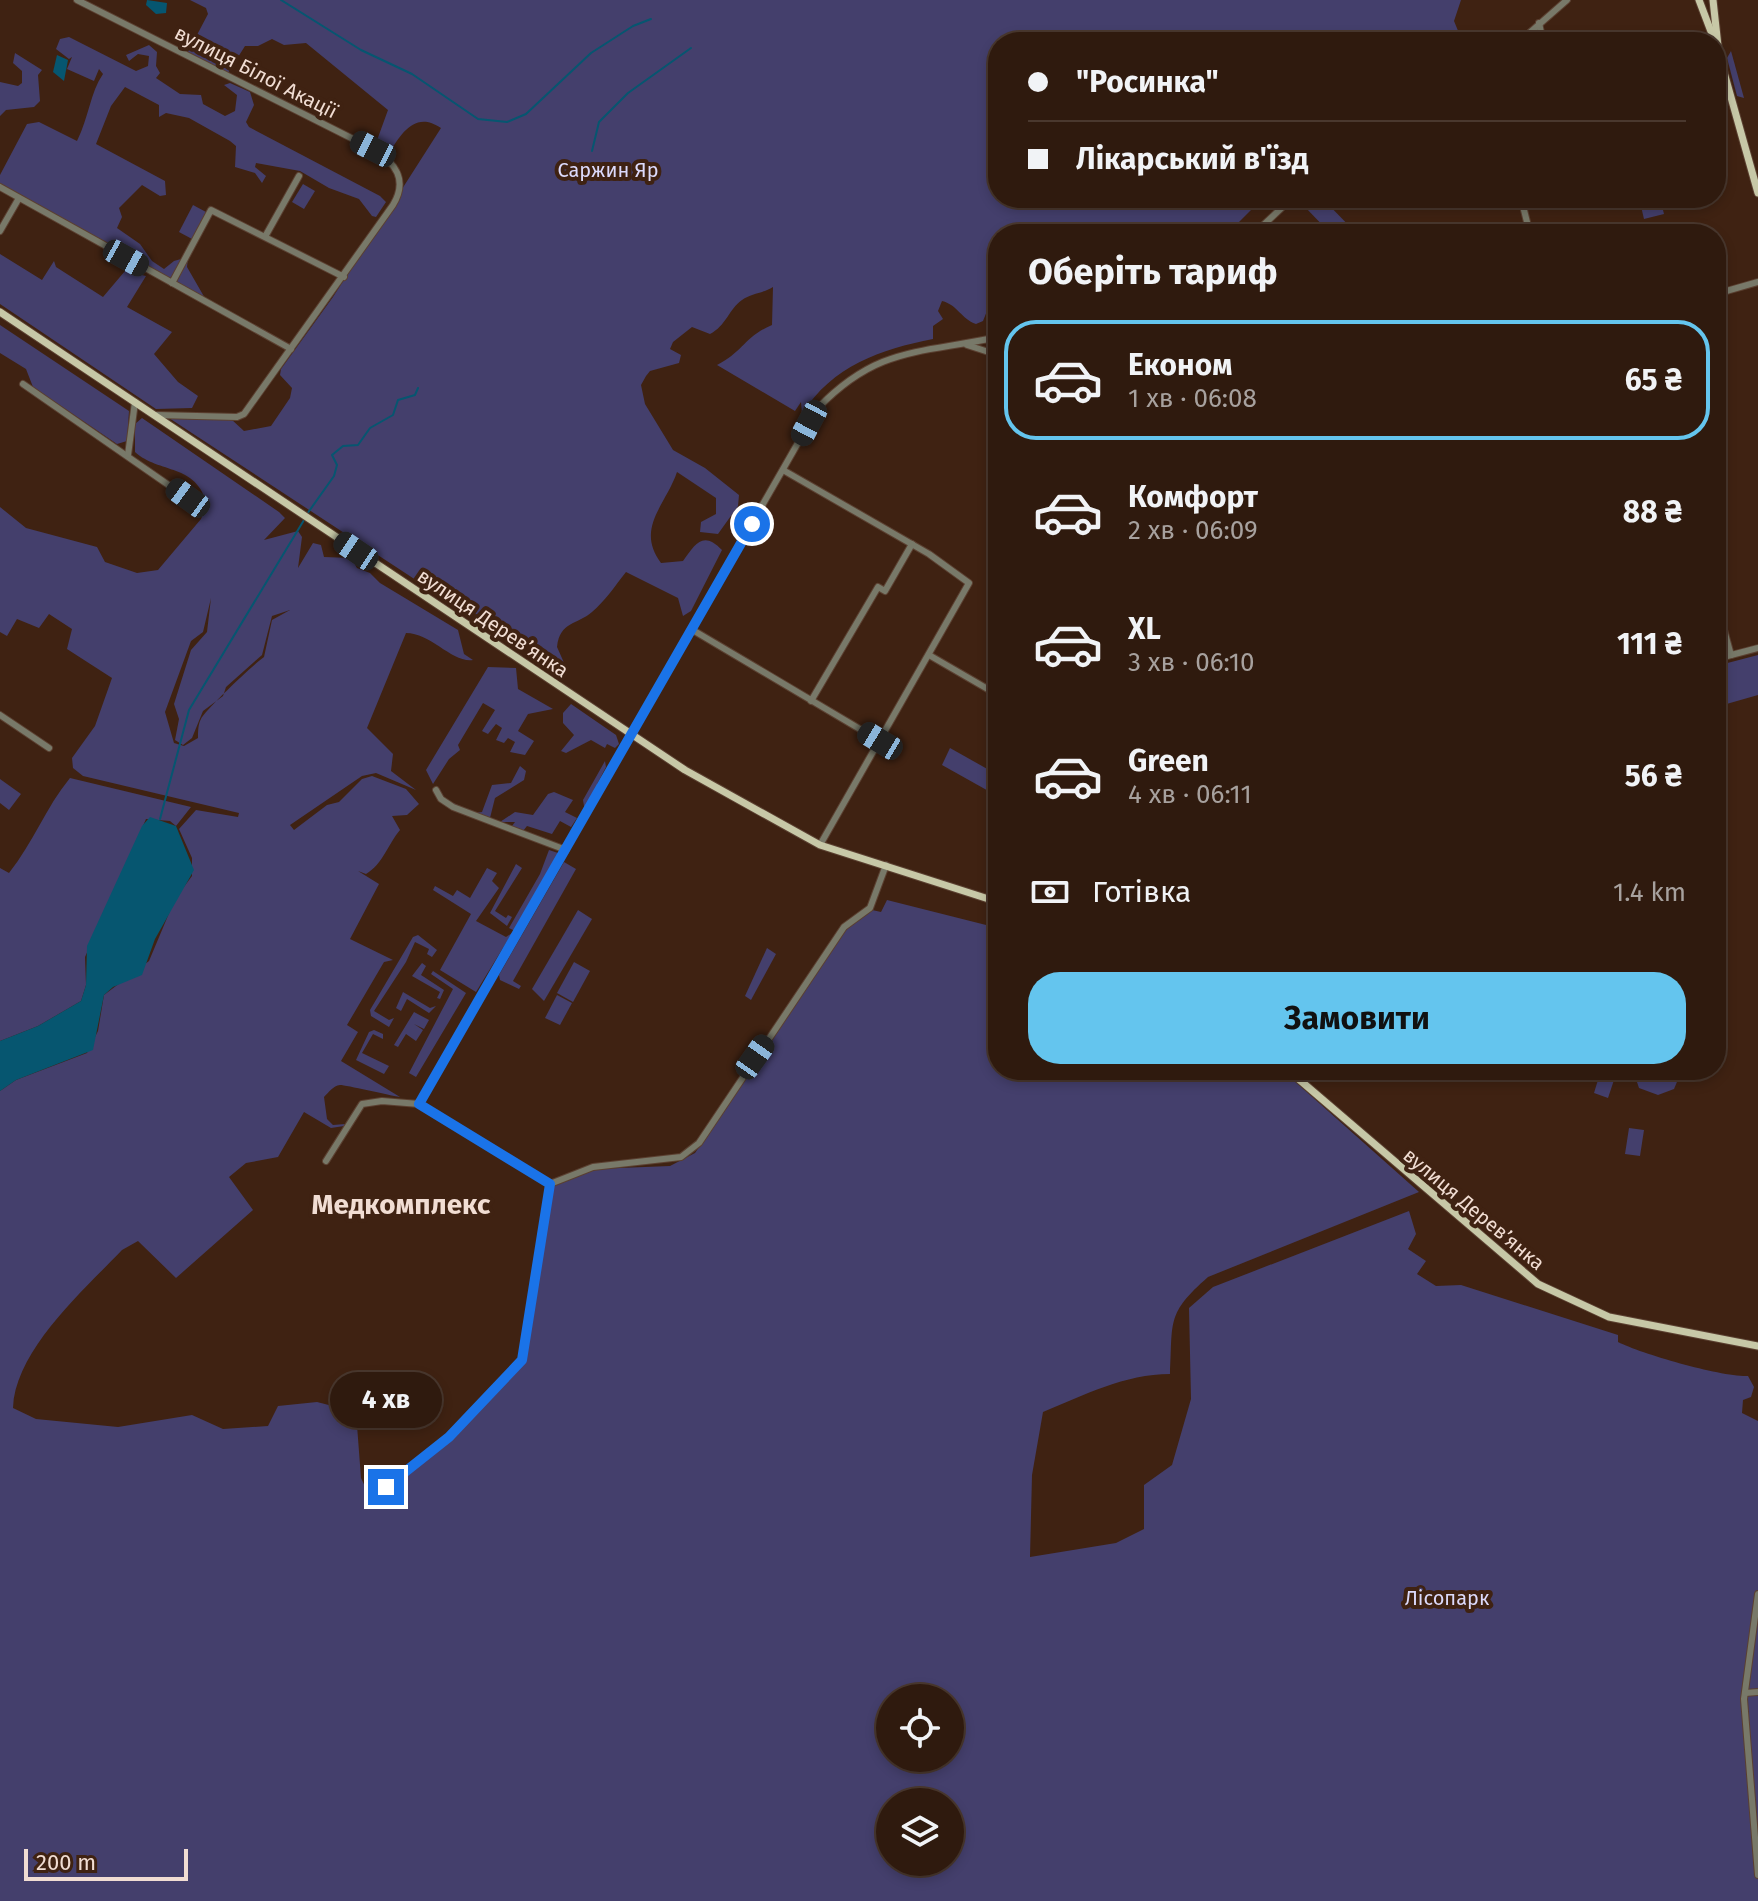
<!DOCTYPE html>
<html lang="uk">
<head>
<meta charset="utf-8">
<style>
  body { margin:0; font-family:"Fira Sans",sans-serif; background:#372317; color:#f1f3f6; height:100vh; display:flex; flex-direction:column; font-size:30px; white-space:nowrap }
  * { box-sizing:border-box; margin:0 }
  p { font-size:26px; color:#a7a19e }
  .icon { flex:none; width:44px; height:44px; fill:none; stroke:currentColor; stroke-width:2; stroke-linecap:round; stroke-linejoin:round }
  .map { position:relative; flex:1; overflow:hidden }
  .sheet { position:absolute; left:988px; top:224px; width:738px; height:856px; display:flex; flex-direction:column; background:#2f1a0e; border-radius:32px; box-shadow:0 4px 12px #0003,0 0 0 2px #4a382e }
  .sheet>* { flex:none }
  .guide { position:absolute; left:988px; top:32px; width:738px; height:176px; border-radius:32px; box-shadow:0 4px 12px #0003,0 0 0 2px #4a382e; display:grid; align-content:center; height:176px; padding:0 40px; background:#2f1a0e }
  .controls { position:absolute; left:876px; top:1684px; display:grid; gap:16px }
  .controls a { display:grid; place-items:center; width:88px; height:88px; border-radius:50%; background:#2f1a0e; box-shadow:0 4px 12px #0003,0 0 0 2px #4a382e; font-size:40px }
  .scale { position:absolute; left:24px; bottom:20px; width:164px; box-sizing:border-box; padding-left:8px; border:4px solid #f1ddd3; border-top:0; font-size:22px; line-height:28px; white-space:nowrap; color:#f1ddd3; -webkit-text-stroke:6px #3f2212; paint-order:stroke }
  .end { position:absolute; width:36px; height:36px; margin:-18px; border:10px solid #1a73e8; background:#fff; box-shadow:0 0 0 4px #fff }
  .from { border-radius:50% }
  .bubble { position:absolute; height:56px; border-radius:28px; background:#2f1a0e; box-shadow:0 4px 12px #0003,0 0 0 2px #4a382e; font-size:26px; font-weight:700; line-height:56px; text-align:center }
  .car { position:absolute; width:24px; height:48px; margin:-24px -12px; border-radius:10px; box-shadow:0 0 6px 2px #0007; background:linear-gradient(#222 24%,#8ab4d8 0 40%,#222 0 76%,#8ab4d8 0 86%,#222 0) }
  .guide b { display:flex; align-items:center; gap:28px; height:76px; font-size:30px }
  .guide b+b { border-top:2px solid #4a382e }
  .guide i { width:20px; height:20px; background:#f1f3f6 }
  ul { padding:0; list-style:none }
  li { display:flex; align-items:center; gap:24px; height:120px; margin:0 16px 12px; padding:0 24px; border:4px solid transparent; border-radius:32px }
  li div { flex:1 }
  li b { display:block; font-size:30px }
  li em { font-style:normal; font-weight:700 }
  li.active { border-color:#64c5ee }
  li>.icon { width:72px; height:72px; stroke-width:1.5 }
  h2 { padding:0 40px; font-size:36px; line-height:96px }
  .pay { display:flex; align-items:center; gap:20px; height:88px; padding:0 40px; font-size:30px }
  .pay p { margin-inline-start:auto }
  .action { display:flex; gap:16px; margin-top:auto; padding:16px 40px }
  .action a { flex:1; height:92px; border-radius:32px; background:#64c5ee; color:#111; font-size:32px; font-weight:700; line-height:92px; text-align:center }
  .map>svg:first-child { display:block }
</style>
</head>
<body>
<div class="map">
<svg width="1758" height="1901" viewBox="0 0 1758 1901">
  <rect width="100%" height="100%" fill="#3f2212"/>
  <g fill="#443f6c" fill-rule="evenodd">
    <path d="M190,0H1461L1454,21L1461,38L1470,42H998V198H1263L1227,234H998V309L987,311L983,321L976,324C961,319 958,305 942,301L938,311L943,319L933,326V339C881,349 832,366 802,414L801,402L795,411L717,365C743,352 745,336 772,325L773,287C764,293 752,293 742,300C729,309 726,326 710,334L692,327L673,342L670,349L681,355L679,363L650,371L646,376L641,385L645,404L673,450L705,468L739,495L738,506L718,534L700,532L701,522L716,514V498L677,472C666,505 635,528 661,563L683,561C695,544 703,530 722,550L691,611L683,616L678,598L626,572C615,586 605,601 592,612C577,625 560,621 557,647L565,665L556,672L169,418L231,419L244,431L271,426L290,398L292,388L280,375L281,369L333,297L441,128C415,110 401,134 389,153L380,152L376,143L388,110L306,43L284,45L272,39L258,46H245L228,73L188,52L208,14L206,8Z"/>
    <path d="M69,37L136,71L148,66L149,56L138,54L129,61L126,55L149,45L157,52L156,66L160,73L156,78L180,94L201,95L203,104L225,116L235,111L237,95L224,85L230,83L250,92L254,105L246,122L249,127L380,196L386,202L376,217L372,216L359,199L329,188L300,171L256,163L255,167L266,176L262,183L255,173L235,167L236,146L230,141L189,118L166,113L159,117V105L125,87L111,106L96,144L165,181L166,195L160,196L142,185L119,208L122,217L117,228L140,244L152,261L164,269L174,261L188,257L187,267L206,300L0,184V175L27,124L39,122L77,141C89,117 90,93 103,74L99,69L94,81L67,69L72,57L69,59L56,49L60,39Z"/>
    <polygon points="1731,51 1744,98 1737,96 1727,58"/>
    <polygon points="15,53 42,70 38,75 40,101 34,107 6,110 0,116 0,82 18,86 22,83 22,71 13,63"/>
    <polygon points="303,184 315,191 304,209 292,202"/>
    <polygon points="1315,198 1322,198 1357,234 1331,234 1305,207"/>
    <polygon points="1639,198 1660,198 1664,214 1644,219"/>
    <polygon points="193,205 206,212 192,239 179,232"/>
    <polygon points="0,254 42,280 54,261 56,267 103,297 125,271 146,276 127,307 172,332 154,354 178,382 198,396 192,408 156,409 0,304"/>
    <polygon points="0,325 129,411 127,441 117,444 33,387 26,369 0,353"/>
    <path d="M142,418L279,512L285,518L264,540L298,531L302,537L298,568L313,543L321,545L324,557L351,558L357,568L370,573L380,583L458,630L464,654L473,660C452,663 431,633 406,633L367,728L393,754L391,771L416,790L376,773L362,776L290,825L294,830L327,805L339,802L362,779L372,776L406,789L419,804L407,815L392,816L400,830C388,844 383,864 366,874L358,871L379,884L350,939L393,960L384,962L347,1025L358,1032L341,1061L400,1097C388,1095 346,1085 340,1085C333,1086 329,1092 324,1097L327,1119L333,1125L345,1124L344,1126L331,1128L304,1112L278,1157L246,1163L229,1177L253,1210L176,1278L138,1241L122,1250C84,1290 15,1350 13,1408L36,1419L118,1427L192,1415L223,1429L268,1426L278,1406L317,1402L356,1412L361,1478L368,1493L387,1492L517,1368L527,1344L553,1186L594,1169L670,1166L695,1153L846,929L872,910L881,912L887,900L994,927L998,920V1070H1282L1419,1192L1208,1277C1166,1314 1173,1321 1170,1374C1125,1374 1084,1395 1043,1412L1032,1475L1030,1557L1116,1543L1144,1529V1485L1172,1465L1191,1399L1189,1308L1213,1287L1409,1211L1416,1234L1408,1249L1426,1261L1417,1274L1436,1286L1461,1285L1618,1335V1342C1642,1354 1721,1377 1748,1376L1754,1387L1751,1397L1743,1400L1742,1413L1758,1421V1901H0V1091L16,1080L87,1053L98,1031L104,995L149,961L175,899L192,876V858L179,829L196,810L238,817L239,813L83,776L73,768L72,758L95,726L112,678L67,649L72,629L49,614L39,628L17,619L7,636L0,632V507L26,528L97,547L105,562L137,573L158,570L201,519L207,505C197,463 159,474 135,452V424ZM211,598L207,632L191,650L174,704L179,719L175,740L183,745L192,738L203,711L223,696L226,687L262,655L272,616L290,610L272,620L264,657C256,662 204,711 201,719C198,724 198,732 198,738L184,746L174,743L165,712L191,641L203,632ZM890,1698H950V1758H890ZM890,1802H950V1862H890Z"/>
    <polygon points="1758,655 1758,695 1716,707 1716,666"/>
    <polygon points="488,667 516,668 518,689 553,709 528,714 518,731 534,741 525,755 510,752 515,742 508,738 504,743 496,740 502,728 496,724 488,734 482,731 495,710 483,703 458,745 460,750 449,759 433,784 426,770"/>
    <polygon points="571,704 616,735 619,744 615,748 607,744 605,748 591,740 566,753 561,751 574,735 563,723 563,713"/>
    <polygon points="950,748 998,775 998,790 992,793 942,765"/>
    <polygon points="605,761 606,767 597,784 598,789 585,812 583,800"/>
    <polygon points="520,766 526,771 524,780 495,798 490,818 461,809 447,800 475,813 482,812 492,785 511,783"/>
    <path d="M70,778L191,807L176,826L170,821L146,819L85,957L86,985L81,1001L38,1026L0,1041V868L9,873C33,843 46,807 70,778Z"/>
    <polygon points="0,779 21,794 9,810 0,803"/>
    <polygon points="554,792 573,800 565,812 577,818 571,827 560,821 552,834 527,826 523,831 512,826 515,822 500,822 515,812 533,815 548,794"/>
    <polygon points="549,850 558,853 556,861 517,932 509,928 540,874"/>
    <polygon points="564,862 576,869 513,981 521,986 519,989 500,980 499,975"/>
    <polygon points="516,864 522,868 495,911 506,918 508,915 512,917 507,926 490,913"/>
    <polygon points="487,868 497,873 492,881 499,888 476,921 506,937 512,933 476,992 440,970 471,914 433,890 435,886 453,896 457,890 470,898"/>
    <polygon points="578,910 592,919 544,1001 532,989"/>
    <polygon points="418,935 437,950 432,957 427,954 429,949 415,942 406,962 374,1011 389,1020 394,1018 389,1027 371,1016 370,1010 413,937"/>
    <polygon points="767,948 776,954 751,1000 745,996"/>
    <polygon points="574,962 590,971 573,1002 557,993"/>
    <polygon points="422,963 426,966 421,975 444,990 440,999 437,998 440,992 412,976"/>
    <polygon points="433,971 466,993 416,1077 409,1073 453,989 431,974"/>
    <polygon points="403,992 430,1008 436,1006 429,1013 407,999 401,1011 396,1008"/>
    <polygon points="557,995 572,1003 560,1025 545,1018"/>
    <polygon points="414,1012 429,1020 424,1029 414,1024 423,1030 416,1041 406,1034 398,1047 394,1045"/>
    <polygon points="374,1030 383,1034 383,1039 373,1034 362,1053 389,1066 384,1074 356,1060 369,1032"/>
    <polygon points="1601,1070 1616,1074 1608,1098 1594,1093"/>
    <polygon points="1633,1070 1682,1070 1674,1089 1658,1095 1639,1088"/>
    <polygon points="1629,1128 1644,1130 1640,1156 1625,1154"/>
  </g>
  <g fill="#065670">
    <polygon points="147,0 167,3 166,13 156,14 146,5"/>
    <polygon points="57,55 68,60 64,81 53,72"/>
    <polygon points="150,817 176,826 194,870 155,939 142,975 113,987 104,995 93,1050 16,1080 0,1091 0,1041 38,1026 81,1001 86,985 87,946 142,826"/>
  </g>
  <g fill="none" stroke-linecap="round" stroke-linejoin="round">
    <g stroke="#065670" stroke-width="2">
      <polyline points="281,0 361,50 412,74 478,119 507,122 526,114 591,53 633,26 651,19"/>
      <polyline points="592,151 599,122 628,93 691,48"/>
      <polyline points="307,514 334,476 337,465 332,455 343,446 358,445 370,428 393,415 398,400 415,395 418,388"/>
      <polyline points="160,819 189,710 304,520"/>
    </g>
    <defs>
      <g id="minor">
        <path d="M77,0L373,149C396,163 408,180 393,205L244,414L237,417L156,415"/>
        <polyline points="1539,23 1542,37 1550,42"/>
        <polyline points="1519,42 1567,0"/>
        <polyline points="0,187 291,349"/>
        <polyline points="1521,198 1530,234"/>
        <polyline points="0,231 19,198"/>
        <polyline points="1254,234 1292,198"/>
        <polyline points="266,235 299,176"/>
        <polyline points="172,283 211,210 344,277"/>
        <polyline points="1716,294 1758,282"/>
        <polyline points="967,345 998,355"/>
        <polyline points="23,384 193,502"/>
        <polyline points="128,455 135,402"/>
        <polyline points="783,470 929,554 969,583 820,845"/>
        <polyline points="1716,601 1731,655"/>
        <polyline points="691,629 880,741"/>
        <polyline points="929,655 998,695"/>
        <polyline points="1716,659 1758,648"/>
        <polyline points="811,701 878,587 885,591 912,544"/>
        <polyline points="0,715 49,748"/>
        <polyline points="436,790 441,799 453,807 566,850"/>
        <path d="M419,1104L818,408C878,346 920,354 998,337"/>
        <polyline points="326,1161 362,1104 382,1101 419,1104 550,1184"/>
        <polyline points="550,1184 593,1167 681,1157 699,1143 844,927 870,908 886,865"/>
        <polyline points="386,1487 449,1437 522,1360 550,1184"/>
        <polyline points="1758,1594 1744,1699 1758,1875"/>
        <polyline points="1745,1693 1758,1692"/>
      </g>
      <g id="major">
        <polyline points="1699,0 1715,42"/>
        <polyline points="1713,0 1718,46"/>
        <polyline points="1716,44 1758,193"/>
        <polyline points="0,312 685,770 820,845 998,902"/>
        <polyline points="1288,1070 1538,1284 1609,1317 1758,1346"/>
      </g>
    </defs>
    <use href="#minor" stroke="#5b4031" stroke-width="8"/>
    <use href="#major" stroke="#5b4031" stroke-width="9"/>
    <use href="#minor" stroke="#787969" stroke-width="6"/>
    <use href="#major" stroke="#c7c8a7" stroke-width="7"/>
  </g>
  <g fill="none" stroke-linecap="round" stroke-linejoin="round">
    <polyline stroke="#1a73e8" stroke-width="10" points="386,1487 449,1437 522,1360 550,1184 419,1104 752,524"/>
  </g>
  <g text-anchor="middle" stroke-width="8" stroke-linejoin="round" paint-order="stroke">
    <g font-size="20" fill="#f1ddd3" stroke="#3f2212">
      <text transform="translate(256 72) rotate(27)" y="7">вулиця Білої Акації</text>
      <text transform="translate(493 623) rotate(34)" y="7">вулиця Дерев’янка</text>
      <text transform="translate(1474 1209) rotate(40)" y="7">вулиця Дерев’янка</text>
    </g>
    <g font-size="20" fill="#dcdafb" stroke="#3f2212">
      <text x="608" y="177">Саржин Яр</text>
      <text x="1447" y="1605">Лісопарк</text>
    </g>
    <g font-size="28" font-weight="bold" fill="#f1ddd3" stroke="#3f2212">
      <text x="401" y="1214">Медкомплекс</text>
    </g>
  </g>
</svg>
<div class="controls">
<a><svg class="icon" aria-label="locate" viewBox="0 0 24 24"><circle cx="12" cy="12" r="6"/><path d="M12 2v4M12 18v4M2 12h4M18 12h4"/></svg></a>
<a><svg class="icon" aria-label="layers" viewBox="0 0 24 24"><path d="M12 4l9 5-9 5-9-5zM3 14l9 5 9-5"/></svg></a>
</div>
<div class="scale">200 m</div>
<i class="end from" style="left:752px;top:524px"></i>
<i class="end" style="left:386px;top:1487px"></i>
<div class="bubble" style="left:330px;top:1372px;width:112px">4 хв</div>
<i class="car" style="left:373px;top:149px;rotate:297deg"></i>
<i class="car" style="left:126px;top:258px;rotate:119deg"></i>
<i class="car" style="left:809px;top:423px;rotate:208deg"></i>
<i class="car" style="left:188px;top:498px;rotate:306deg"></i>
<i class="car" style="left:356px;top:551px;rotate:304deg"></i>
<i class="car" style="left:880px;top:741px;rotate:301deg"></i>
<i class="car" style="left:755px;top:1057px;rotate:35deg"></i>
<div class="guide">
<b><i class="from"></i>&quot;Росинка&quot;</b>
<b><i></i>Лікарський в'їзд</b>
</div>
<section class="sheet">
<h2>Оберіть тариф</h2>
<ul>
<li class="active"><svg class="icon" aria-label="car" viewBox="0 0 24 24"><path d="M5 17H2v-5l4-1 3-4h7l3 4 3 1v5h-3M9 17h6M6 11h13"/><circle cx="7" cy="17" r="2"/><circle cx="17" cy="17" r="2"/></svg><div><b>Економ</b><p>1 хв · 06:08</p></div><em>65 ₴</em></li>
<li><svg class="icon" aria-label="car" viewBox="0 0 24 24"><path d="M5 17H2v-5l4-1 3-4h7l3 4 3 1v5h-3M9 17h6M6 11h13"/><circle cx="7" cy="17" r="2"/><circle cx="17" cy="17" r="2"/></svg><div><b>Комфорт</b><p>2 хв · 06:09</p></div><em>88 ₴</em></li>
<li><svg class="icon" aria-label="car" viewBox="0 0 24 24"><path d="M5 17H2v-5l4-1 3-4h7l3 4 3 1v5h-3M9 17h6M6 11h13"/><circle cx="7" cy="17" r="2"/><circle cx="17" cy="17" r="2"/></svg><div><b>XL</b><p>3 хв · 06:10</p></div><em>111 ₴</em></li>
<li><svg class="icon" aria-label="car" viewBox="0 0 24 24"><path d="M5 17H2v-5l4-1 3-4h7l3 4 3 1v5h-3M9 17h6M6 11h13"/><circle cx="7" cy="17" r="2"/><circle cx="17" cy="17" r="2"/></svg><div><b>Green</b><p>4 хв · 06:11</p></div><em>56 ₴</em></li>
</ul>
<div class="pay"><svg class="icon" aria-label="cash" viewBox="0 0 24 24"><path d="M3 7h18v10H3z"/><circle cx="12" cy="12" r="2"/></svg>Готівка<p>1.4 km</p></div>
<div class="action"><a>Замовити</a></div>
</section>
</div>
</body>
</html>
